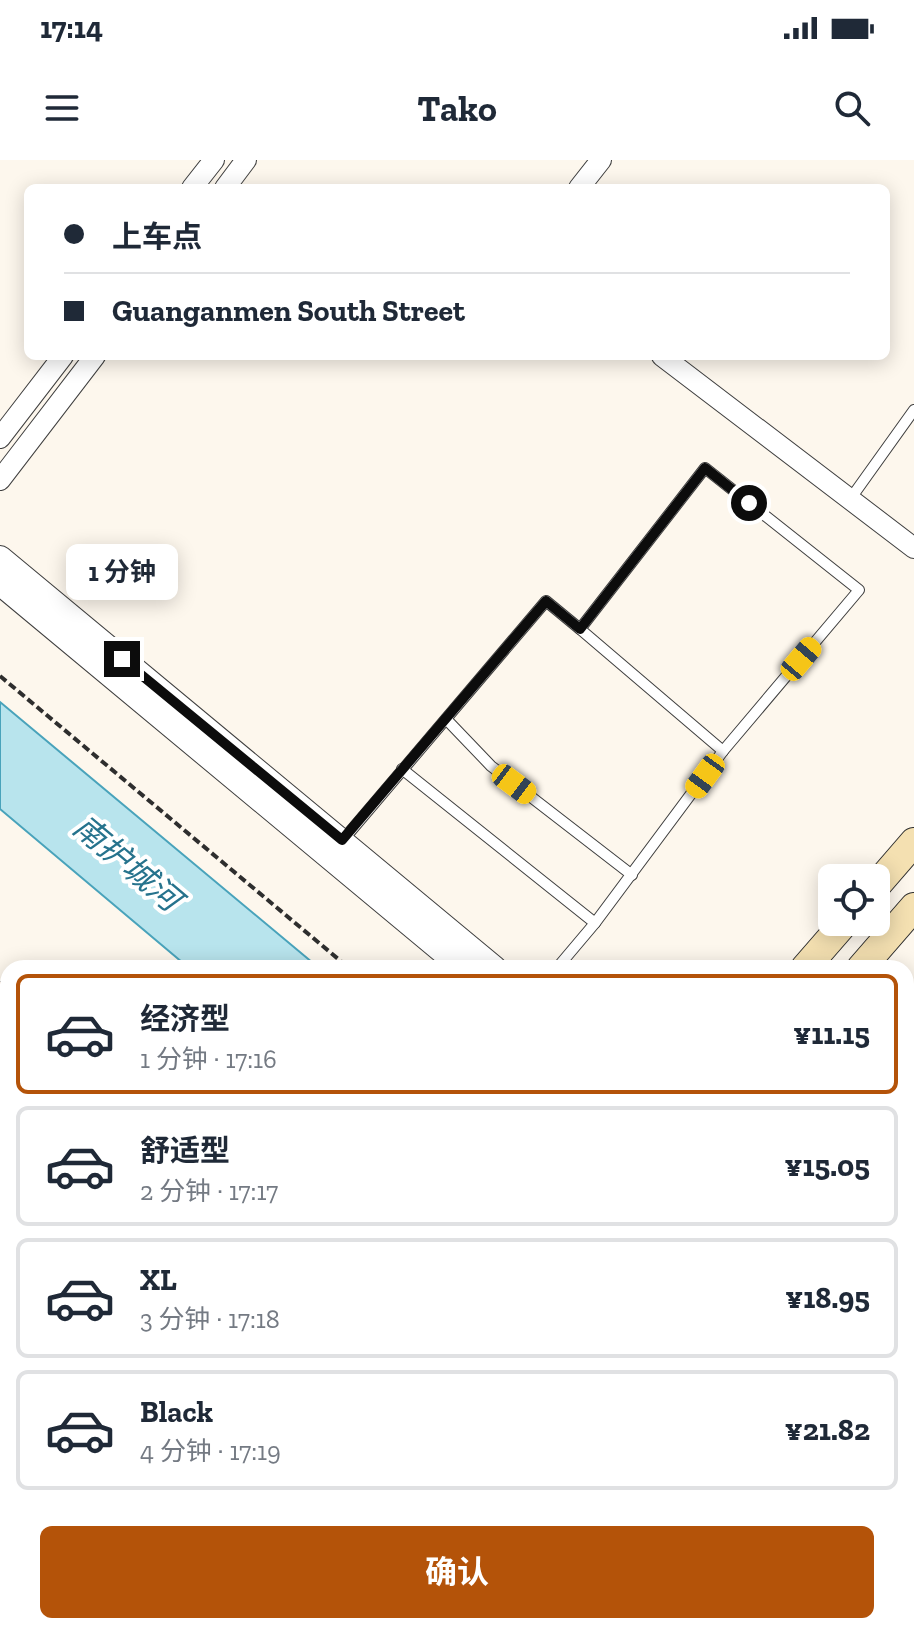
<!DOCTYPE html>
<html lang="zh">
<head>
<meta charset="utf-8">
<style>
  body { margin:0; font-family:"Zilla Slab","Noto Sans SC",serif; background:#f2f2f3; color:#1f2937; height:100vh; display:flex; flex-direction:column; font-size:30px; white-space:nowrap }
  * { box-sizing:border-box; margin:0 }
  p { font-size:26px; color:#747a83 }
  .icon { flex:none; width:44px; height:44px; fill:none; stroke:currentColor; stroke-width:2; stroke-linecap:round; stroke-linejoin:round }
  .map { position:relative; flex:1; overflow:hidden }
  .sheet { position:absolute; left:0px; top:800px; width:914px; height:674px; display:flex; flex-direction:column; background:#fff; border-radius:24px 24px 0 0; box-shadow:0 4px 20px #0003 }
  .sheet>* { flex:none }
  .guide { position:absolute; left:24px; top:24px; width:866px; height:176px; border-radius:12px; box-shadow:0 4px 20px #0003; display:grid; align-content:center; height:176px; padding:0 40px; background:#fff }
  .tools { position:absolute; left:818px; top:704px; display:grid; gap:16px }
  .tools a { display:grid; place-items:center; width:72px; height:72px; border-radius:12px; background:#fff; box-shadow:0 4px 20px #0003; font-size:40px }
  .end { position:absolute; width:36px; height:36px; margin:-18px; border:10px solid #0c0c0c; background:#fff; box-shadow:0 0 0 4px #fff }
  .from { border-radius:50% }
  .bubble { position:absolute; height:56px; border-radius:12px; background:#fff; box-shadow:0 4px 20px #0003; font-size:26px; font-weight:700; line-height:56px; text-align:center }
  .car { position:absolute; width:24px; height:48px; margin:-24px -12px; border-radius:10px; box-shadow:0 0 6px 2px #0007; background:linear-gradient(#f5c518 24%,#345 0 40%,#f5c518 0 76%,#345 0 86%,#f5c518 0) }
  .guide b { display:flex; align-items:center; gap:28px; height:76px; font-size:30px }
  .guide b+b { border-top:2px solid #e0e1e3 }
  .guide i { width:20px; height:20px; background:#1f2937 }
  ul { padding:14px 0 0; list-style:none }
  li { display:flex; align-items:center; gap:24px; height:120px; margin:0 16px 12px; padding:0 24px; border:4px solid #e0e1e3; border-radius:12px }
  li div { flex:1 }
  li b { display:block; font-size:30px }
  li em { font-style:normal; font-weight:700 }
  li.active { border-color:#b45309 }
  li>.icon { width:72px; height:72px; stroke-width:1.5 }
  .cta { display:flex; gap:16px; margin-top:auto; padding:16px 40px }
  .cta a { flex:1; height:92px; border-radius:12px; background:#b45309; color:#fff; font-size:32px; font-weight:700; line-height:92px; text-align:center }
  .status { display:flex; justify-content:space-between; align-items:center; height:56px; padding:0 40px; background:#fff; direction:ltr }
  .status svg { height:22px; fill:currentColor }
  header { display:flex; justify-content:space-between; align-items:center; height:104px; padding:0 40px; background:#fff; font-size:36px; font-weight:700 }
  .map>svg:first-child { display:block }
</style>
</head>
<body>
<div class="status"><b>17:14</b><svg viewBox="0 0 49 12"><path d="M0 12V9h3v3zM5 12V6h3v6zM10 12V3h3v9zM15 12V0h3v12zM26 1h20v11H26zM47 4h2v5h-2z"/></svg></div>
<header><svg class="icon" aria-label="menu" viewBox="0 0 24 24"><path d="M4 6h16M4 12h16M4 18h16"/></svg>Tako<svg class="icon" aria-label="search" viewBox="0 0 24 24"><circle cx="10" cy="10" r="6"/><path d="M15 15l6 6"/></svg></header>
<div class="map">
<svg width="914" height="1473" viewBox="0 0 914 1473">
  <rect width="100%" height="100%" fill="#fdf7ed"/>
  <g fill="#b8e4ed" stroke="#49a3bb" stroke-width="2">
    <polygon points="0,542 319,808 189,808 0,649"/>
    <polygon points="906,1273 914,1279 914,1384 906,1378"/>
  </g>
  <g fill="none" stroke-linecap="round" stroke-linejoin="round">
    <defs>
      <g id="service">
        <polyline points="851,338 914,250"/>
        <polyline points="580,469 723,591"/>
        <polyline points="446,559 491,606 632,715"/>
        <polyline points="402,609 595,763"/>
        <polyline points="343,680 546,441 580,469 705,308 859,430 723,591 595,763 557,808"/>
      </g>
      <g id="minor">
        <polyline points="192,28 214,0"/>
        <polyline points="225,28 246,0"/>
        <polyline points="579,28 601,0"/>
        <polyline points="662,196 914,388"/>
        <polyline points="0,278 63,196"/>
        <polyline points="0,320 95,196"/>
      </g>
      <g id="tertiary">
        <polyline points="0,398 494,808"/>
        <polyline points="0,423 463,808"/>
        <polyline points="0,978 8,984"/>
        <polyline points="906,1135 914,1141"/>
        <polyline points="906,1159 914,1165"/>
        <polyline points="609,1466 618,1473"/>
        <polyline points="332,1473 338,1466"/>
        <polyline points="359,1473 364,1466"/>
      </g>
      <g id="secondary">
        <polyline points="876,726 914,682"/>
        <polyline points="805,808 845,762"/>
        <polyline points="861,808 914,747"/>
      </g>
      <g id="trunk">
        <polyline points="0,838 8,845"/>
        <polyline points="0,907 8,914"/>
        <polyline points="685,1466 694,1473"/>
        <polyline points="767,1466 776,1473"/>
      </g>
    </defs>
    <use href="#service" stroke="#3f3f3f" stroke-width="12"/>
    <use href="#minor" stroke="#3f3f3f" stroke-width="22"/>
    <use href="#tertiary" stroke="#3f3f3f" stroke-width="26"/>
    <use href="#secondary" stroke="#2e2e2e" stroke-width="30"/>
    <use href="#trunk" stroke="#1d1d1d" stroke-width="34"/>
    <g stroke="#2e2e2e" stroke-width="4" stroke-dasharray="8 4" stroke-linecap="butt">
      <polyline points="0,516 349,808"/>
      <polyline points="906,1251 914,1258"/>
    </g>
    <use href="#service" stroke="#fff" stroke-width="10"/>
    <use href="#minor" stroke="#fff" stroke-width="20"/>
    <use href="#tertiary" stroke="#fff" stroke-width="24"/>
    <use href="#secondary" stroke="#f4e0b1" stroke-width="28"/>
    <use href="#trunk" stroke="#e49e6e" stroke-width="32"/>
  </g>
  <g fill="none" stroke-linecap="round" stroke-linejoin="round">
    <polyline stroke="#0c0c0c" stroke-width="10" points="122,499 342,680 546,441 580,469 705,308 749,343"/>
  </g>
  <g text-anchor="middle" stroke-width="8" stroke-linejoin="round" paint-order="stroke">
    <g font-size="32" font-style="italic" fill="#26738d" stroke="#fff">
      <text transform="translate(127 703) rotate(40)" y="11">南护城河</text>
    </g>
  </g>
</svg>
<div class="tools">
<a><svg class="icon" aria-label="locate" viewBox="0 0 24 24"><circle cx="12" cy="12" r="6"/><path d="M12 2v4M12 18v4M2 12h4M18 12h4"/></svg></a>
</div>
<i class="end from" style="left:749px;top:343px"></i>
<i class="end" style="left:122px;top:499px"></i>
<div class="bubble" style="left:66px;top:384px;width:112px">1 分钟</div>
<i class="car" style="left:801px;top:499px;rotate:40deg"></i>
<i class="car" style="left:705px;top:616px;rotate:216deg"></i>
<i class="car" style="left:514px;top:624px;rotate:127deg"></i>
<div class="guide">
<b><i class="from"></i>上车点</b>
<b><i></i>Guanganmen South Street</b>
</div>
<section class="sheet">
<ul>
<li class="active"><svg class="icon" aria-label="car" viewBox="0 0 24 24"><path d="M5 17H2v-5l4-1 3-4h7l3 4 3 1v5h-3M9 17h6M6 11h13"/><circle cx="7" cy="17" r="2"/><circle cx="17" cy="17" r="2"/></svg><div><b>经济型</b><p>1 分钟 · 17:16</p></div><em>¥11.15</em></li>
<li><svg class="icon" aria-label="car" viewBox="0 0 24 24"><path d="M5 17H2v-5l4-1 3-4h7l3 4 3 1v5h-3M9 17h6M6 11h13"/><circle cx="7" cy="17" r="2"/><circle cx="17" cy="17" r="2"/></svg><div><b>舒适型</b><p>2 分钟 · 17:17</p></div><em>¥15.05</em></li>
<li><svg class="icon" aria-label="car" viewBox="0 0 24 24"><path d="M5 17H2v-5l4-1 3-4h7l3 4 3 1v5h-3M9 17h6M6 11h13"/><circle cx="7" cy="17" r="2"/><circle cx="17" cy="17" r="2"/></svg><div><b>XL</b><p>3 分钟 · 17:18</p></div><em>¥18.95</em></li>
<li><svg class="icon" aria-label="car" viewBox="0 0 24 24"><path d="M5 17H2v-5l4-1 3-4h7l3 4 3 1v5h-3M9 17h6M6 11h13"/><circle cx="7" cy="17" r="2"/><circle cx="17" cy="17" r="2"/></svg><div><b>Black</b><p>4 分钟 · 17:19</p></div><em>¥21.82</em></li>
</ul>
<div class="cta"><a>确认</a></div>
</section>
</div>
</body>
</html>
